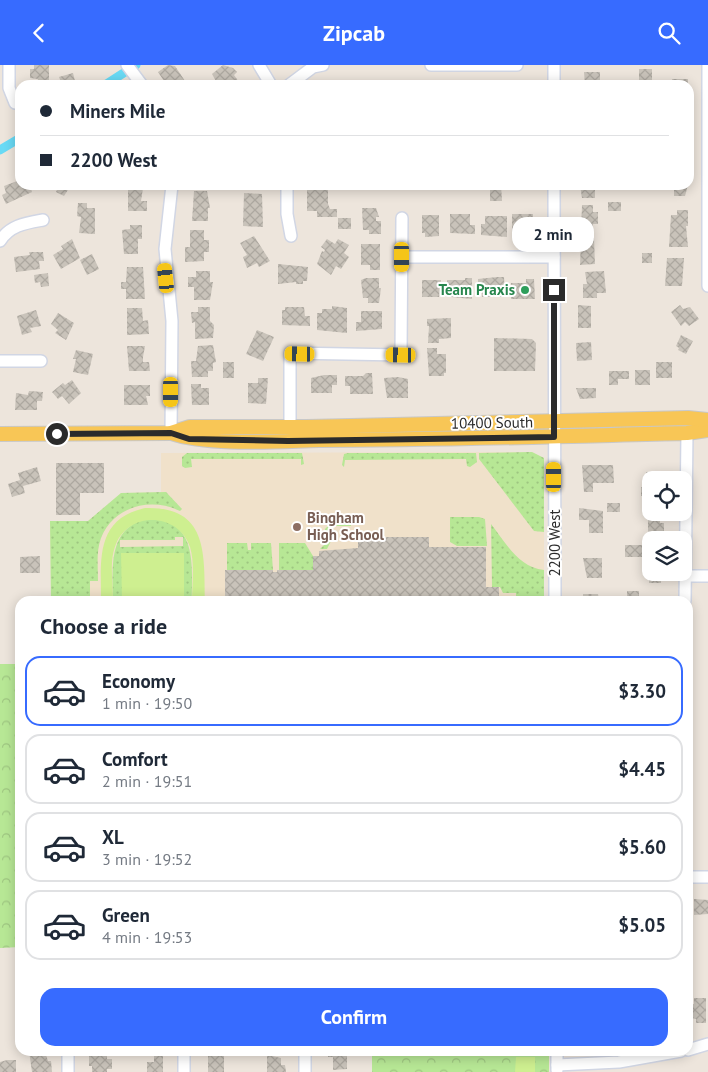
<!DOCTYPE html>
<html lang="en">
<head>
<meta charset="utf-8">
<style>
  body { margin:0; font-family:"PT Sans",sans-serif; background:#f2f2f3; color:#1f2937; height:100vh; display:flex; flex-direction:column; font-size:19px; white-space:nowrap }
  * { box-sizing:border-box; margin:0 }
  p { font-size:16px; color:#747a83 }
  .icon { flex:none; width:28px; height:28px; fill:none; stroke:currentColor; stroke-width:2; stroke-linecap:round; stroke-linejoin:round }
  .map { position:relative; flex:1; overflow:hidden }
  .drawer { position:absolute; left:15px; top:531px; width:678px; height:460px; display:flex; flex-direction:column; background:#fff; border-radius:15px; box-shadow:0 2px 12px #0003 }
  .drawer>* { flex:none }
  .banner { position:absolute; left:15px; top:15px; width:679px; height:110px; border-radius:15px; box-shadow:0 2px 12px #0003; display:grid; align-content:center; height:110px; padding:0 25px; background:#fff }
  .tools { position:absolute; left:642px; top:406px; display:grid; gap:10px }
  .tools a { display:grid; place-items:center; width:50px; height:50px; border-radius:10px; background:#fff; box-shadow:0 2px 12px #0003; font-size:25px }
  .end { position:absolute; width:22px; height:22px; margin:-11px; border:6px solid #2b2b2b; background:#fff; box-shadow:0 0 0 2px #fff }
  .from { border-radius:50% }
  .bubble { position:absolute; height:35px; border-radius:15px; background:#fff; box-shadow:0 2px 12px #0003; font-size:16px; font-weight:600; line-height:35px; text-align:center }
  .car { position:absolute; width:15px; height:30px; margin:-15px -8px; border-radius:6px; box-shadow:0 0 4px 1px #0007; background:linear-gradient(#f5c518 24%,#345 0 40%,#f5c518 0 76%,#345 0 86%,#f5c518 0) }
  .banner b { display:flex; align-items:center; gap:18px; height:48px; font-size:19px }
  .banner b+b { border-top:1px solid #e0e1e3 }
  .banner i { width:12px; height:12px; background:#1f2937 }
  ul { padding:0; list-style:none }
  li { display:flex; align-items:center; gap:15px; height:70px; margin:0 10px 8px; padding:0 15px; border:2px solid #e0e1e3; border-radius:15px }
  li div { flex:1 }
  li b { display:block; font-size:19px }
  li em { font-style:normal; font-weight:600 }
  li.selected { border-color:#376bff }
  li>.icon { width:45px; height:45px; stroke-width:1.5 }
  h2 { padding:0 25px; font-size:22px; line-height:60px }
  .action { display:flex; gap:10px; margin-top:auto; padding:10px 25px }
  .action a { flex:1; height:58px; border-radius:15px; background:#376bff; color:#fff; font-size:20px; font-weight:600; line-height:58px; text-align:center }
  header { display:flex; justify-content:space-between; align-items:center; height:65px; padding:0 25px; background:#376bff; color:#fff; font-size:22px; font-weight:600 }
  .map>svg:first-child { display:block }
</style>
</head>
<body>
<header><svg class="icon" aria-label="back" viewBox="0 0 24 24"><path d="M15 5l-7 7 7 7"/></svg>Zipcab<svg class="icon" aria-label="search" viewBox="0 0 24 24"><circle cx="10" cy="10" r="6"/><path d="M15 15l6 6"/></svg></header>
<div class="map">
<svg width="708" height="1007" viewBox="0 0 708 1007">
  <defs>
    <pattern id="grass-dots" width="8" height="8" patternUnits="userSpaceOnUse" patternTransform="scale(1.25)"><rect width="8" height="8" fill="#b7e795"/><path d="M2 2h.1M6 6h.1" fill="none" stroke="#9ec681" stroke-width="1.8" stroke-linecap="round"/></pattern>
    <pattern id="forest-crowns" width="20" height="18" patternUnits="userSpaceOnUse" patternTransform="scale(1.25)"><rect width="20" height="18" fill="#b7e795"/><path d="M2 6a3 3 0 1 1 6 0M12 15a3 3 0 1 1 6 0" fill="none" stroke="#9ec681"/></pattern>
    <pattern id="building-cross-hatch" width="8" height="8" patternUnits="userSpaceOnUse" patternTransform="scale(1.25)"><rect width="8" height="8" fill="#c9c3ba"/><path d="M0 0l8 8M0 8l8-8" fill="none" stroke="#ada8a0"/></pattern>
  </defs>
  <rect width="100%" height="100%" fill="#ede5dc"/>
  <polygon fill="#f0e1ca" points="532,387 544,393 544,536 51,536 50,456 88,456 121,428 161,427 161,388"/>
  <g fill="url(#grass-dots)" fill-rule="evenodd">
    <polygon points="532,387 544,393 544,467 534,466 479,394 479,388"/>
    <polygon points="187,388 302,388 304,399 301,400 301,394 191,394 192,402 185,403 182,401 182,392"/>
    <polygon points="348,388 476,388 477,397 470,402 467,401 466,394 345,395 344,402 342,400 344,389"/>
    <path d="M166,427L182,444L180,446C151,432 114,441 101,473C96,487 98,502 98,516H90V536H51L50,456H88L121,428Z"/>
    <polygon points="329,452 351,452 351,461 331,461 331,476 327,484 320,484 325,479 325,464 329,460"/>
    <polygon points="450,452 479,452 485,454 487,481 457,481 450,477"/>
    <path d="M146,454C198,452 192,500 192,536H184V488H122V536H113C113,504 107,464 146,454ZM175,472H183V481L120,482V475H175Z"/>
    <path d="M491,459C506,478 518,502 544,505V536H516V528H503L500,522H492Z"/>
    <polygon points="227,478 247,478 248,485 251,485 251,478 271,478 273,505 227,505"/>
    <polygon points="279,478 305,478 313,491 313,505 279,505"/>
  </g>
  <g fill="url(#forest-crowns)">
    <polygon points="0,599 20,599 20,882 0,883"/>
    <rect x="372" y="986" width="177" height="21"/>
  </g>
  <g fill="#ceef90">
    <path d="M145,443C209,441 204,490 205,536H192C192,520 195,498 190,482C179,448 130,445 116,479C109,495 113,519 113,536H101C101,495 95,454 145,443Z"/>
    <polygon points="121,488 184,488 184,536 122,536"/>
    <polygon points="516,992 535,992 535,1007 515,1007"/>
  </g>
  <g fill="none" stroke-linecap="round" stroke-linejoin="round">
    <g stroke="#69daf5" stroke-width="9">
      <polyline points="105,20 136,0"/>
      <polyline points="0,85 20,73"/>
    </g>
  </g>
  <g fill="url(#building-cross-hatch)">
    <polygon points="34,0 49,0 49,19 37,19 38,14 30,13 30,4 34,4"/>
    <polygon points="168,0 175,1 185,16 182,18 183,20 174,20 170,17 166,19 158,7"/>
    <polygon points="223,0 233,3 237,7 234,10 241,20 215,20 217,18 212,9"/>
    <rect x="639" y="4" width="13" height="12"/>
    <polygon points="584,7 600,7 600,20 585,20"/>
    <polygon points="73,8 76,20 62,20 59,12"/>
    <rect x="672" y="14" width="16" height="6"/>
    <polygon points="20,115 20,120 30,120 32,127 6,139 2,130 6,128 4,121"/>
    <polygon points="52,120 71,120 64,131 56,127 58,123"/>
    <polygon points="307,120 328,120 328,139 330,144 337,144 337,152 317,152 317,146 307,146"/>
    <polygon points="490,120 501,120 502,136 490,136"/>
    <polygon points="580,120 595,120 595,133 582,133"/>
    <polygon points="674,120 688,120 685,131 674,131"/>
    <polygon points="128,123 143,123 141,136 147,136 147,146 128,146"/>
    <polygon points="194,126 207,126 210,143 208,143 208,156 192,156"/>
    <polygon points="244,128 262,129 263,162 243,161"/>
    <rect x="608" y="137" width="13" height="9"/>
    <polygon points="78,138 87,138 87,143 95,143 95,169 79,168 81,152 77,151"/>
    <polygon points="582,140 593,140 593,147 598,147 598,159 593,159 593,168 581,167"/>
    <polygon points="362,143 376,143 379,152 376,152 376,156 381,156 381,169 369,169 369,165 363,165"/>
    <polygon points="677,145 688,145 688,161 686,161 688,182 669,182 671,150 677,150"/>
    <polygon points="450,149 470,149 470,160 475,160 475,169 450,168"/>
    <polygon points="512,149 533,149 533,167 512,170"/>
    <polygon points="422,150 439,150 439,171 425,172 425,168 422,168"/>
    <polygon points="485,151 507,151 507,172 481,170 481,159 485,159"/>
    <rect x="338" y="153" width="13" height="11"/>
    <polygon points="130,160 142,160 142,174 138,174 138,189 124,189 122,165 130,164"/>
    <polygon points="190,165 204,165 204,175 209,175 209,187 204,187 204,196 185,197 185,182 190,182"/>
    <polygon points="254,171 270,196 259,202 257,198 247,203 243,192 247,190 240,178"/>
    <polygon points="594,173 595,199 580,200 581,174"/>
    <polygon points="72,174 80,193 61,204 53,190 63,184 61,181"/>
    <polygon points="327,174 335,179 338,174 349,180 344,188 349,192 341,204 336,201 331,210 317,199 322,186 324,187 325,185 321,182"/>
    <polygon points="361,179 380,179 380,205 370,205 370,200 361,200"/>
    <polygon points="29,187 43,187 44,196 39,196 40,204 16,207 14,192 30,190"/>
    <rect x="642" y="188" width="10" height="10"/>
    <polygon points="92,189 99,204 87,210 80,195"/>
    <polygon points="667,193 684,193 682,221 665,221"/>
    <polygon points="278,199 308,202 307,216 303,216 303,219 296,219 296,217 278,219"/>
    <polygon points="127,202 143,202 145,234 126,234 126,224 121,224 121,217 126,217"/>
    <polygon points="196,206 210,206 210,217 213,217 210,235 194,235 194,222 188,222 188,212 196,212"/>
    <polygon points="604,206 606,228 597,228 597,233 583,233 583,219 587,219 585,207"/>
    <polygon points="48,208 49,221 41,222 40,217 35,218 34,210"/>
    <polygon points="497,212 504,212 505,232 482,232 482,224 478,224 478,214"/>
    <polygon points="366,213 379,213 379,223 381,223 379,238 368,238 368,233 363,233 361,215"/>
    <polygon points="465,213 472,213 472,234 451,232 451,224 447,224 447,215 465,215"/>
    <polygon points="526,214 534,214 535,234 511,234 511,218 526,218"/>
    <polygon points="422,215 441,215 439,232 422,232"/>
    <polygon points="578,240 591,241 591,263 578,263"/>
    <polygon points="680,240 683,244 690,242 699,254 689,261 685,257 681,261 671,247"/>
    <polygon points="332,241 347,243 347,268 317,265 317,248 322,248 322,244 332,244"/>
    <polygon points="198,242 210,242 210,256 214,260 213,273 195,274 195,257 192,258 191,247 198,247"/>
    <polygon points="285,242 304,242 305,251 310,251 310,261 282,260 282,245 285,245"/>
    <polygon points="127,243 142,243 143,256 148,255 149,269 127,270"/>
    <polygon points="36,245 41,261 30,263 32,267 22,270 17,251"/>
    <polygon points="361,246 382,246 382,264 356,266 356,257 361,257"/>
    <polygon points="58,248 74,258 66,275 55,268 58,265 51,259"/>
    <polygon points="451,253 451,273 439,274 439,278 428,278 429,261 427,261 427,254"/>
    <polygon points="257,265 274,272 263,296 246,289"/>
    <polygon points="681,270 693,276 686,289 678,285 679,283 676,281"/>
    <polygon points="494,273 532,274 536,278 535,306 494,306"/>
    <polygon points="591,277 592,295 577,296 576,278"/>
    <polygon points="213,280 216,297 213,298 213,306 208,306 208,312 192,312 191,296 196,296 198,281"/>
    <polygon points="127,281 145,281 143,292 143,297 149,297 150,306 129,306"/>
    <polygon points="427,283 437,283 437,289 446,289 446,308 444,308 444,311 429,311"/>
    <polygon points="76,285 93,289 88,310 73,307 76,294 73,294"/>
    <rect x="223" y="297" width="11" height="16"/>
    <rect x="656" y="297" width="16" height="16"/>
    <rect x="635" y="305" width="15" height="15"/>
    <polygon points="609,306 629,306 629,314 618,314 618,320 609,320"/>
    <polygon points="366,308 372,308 373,329 350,329 350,321 345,321 345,311 363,311"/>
    <polygon points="324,310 337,310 337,320 332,320 332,328 311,328 311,313"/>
    <polygon points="398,312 408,314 408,333 387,333 384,313"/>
    <polygon points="258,313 268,313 266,339 248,338 248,318 258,318"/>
    <polygon points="72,315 81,328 69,339 62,331 58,334 52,327 63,318 65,320"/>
    <polygon points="191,319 201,319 201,323 209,323 209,340 192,340"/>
    <polygon points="124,320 150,320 150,331 146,331 148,340 124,340"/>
    <polygon points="576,323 596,323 596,333 580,334"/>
    <polygon points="29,326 43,327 42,336 37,336 37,345 15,345 16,328 28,330"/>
    <polygon points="56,398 104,398 104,428 80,428 80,450 56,450"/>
    <polygon points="582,400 613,400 614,418 593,418 593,427 584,427"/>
    <polygon points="37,402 41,416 23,421 25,428 12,432 8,419 20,415 18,408"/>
    <polygon points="646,407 660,407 660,415 651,415 651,431 641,431 641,422 647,422"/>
    <rect x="607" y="438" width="13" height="9"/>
    <polygon points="579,443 603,446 603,468 589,468 589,455 579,455"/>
    <polygon points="648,450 660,450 660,458 664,458 664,467 648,467"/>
    <polygon points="358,472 429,472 429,482 486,482 486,522 499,522 499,536 225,536 225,505 273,505 273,507 277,507 277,505 313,505 313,491 319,491 319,486 358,483"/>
    <rect x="625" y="480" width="17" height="12"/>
    <polygon points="649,490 651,490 651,508 661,508 661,518 649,518"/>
    <polygon points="40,491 40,508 20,508 20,492"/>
    <polygon points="583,493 602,493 602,513 587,513"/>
    <rect x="627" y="526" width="12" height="10"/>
    <polygon points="583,529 598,529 599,536 583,536"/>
    <polygon points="694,834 708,835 708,849 694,850"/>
    <polygon points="694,933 706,933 706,958 696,958 696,954 688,952 688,939 694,939"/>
    <polygon points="29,986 45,987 48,996 51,996 52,1007 32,1007"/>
    <polygon points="328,986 347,986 347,1004 333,1005 333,992 328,992"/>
    <rect x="208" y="988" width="16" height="19"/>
    <polygon points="267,990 281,993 281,1000 285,1000 286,1007 267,1007"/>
    <polygon points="89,991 107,991 107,994 112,994 112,1004 107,1004 107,1007 92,1007 92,1001 89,1001"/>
    <polygon points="154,991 163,991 163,1007 147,1007 147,997 154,997"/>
    <polygon points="7,995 16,995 16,1007 0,1007 0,997"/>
  </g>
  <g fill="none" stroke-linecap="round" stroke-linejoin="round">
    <defs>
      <g id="minor">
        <polyline points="9,0 9,23 15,38"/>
        <polyline points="127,0 142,20"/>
        <polyline points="259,0 271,20"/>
        <polyline points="431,0 517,0"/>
        <polyline points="708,0 708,221"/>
        <polyline points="289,20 313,2 323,0"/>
        <polyline points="554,20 554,0"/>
        <polyline points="287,120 287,149 291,171"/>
        <polyline points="554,120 555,536"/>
        <path d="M0,176C10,160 26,158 43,155"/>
        <polyline points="402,192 554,192"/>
        <polyline points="0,296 41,296"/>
        <polyline points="290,362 290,288 401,290 402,153"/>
        <polyline points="171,368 172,256 165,184 172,120"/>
        <polyline points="686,511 708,511"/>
        <polyline points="685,536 687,368"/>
        <polyline points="688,812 708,812"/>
        <polyline points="688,985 708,979"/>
        <polyline points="68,986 68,1007"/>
        <polyline points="184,986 184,1007"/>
        <polyline points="305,986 305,1007"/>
        <polyline points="557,986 557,1005"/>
        <polyline points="557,1000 619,997 681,986"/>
      </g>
      <g id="major">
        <path d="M171,368C209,381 277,376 319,375C442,375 564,371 687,368L708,365"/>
        <polyline points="0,369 171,368 190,362 307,362 688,353 708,355"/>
      </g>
    </defs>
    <use href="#minor" stroke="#d1d6e4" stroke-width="14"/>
    <use href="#major" stroke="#c8c8c8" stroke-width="16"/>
    <use href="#minor" stroke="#fff" stroke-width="11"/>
    <use href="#major" stroke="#f8c656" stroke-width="14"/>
  </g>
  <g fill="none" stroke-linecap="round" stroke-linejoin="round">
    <polyline stroke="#2b2b2b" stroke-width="6" points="57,369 171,368 189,374 288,376 554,372 554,225"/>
  </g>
  <circle fill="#2e9e5b" stroke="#fff" stroke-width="2" cx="525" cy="225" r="5"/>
  <circle fill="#8d6e63" stroke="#fff" stroke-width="2" cx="297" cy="462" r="5"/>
  <g text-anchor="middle" stroke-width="4" stroke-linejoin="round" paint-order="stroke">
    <g font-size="15" font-weight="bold" fill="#27864d" stroke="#fff" text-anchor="end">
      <text x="515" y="230">Team Praxis</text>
    </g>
    <g font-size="15" fill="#2b2b2b" stroke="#fff">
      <text transform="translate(492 358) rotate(-1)" y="5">10400 South</text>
      <text transform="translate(555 478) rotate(-90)" y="5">2200 West</text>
    </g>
    <g font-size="15" font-weight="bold" fill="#785e54" stroke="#fff" text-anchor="start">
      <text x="307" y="458">Bingham<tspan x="307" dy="17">High School</tspan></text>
    </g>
  </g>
</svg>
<div class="tools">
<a><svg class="icon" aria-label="locate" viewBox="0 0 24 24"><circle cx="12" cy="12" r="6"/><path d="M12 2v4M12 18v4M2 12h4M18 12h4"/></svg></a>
<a><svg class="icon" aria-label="layers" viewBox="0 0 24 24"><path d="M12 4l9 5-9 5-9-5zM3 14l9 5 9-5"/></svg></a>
</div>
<i class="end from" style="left:57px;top:369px"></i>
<i class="end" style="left:554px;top:225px"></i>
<div class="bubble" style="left:512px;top:152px;width:82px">2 min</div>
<i class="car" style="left:402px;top:192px;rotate:180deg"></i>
<i class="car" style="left:166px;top:213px;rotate:354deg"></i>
<i class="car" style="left:300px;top:289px;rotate:271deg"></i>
<i class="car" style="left:401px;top:290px;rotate:271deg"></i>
<i class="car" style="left:171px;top:327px;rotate:180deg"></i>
<i class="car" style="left:554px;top:412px;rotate:0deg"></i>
<div class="banner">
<b><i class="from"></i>Miners Mile</b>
<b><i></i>2200 West</b>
</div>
<section class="drawer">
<h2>Choose a ride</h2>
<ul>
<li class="selected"><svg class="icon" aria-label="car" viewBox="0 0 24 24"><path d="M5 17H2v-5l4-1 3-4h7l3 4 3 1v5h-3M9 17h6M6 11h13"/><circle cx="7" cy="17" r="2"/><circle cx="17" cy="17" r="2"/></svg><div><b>Economy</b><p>1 min · 19:50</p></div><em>$3.30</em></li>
<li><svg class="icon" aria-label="car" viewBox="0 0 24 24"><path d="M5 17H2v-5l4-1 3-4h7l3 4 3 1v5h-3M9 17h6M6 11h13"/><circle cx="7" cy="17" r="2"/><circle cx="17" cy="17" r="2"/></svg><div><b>Comfort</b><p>2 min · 19:51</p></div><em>$4.45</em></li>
<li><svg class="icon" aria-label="car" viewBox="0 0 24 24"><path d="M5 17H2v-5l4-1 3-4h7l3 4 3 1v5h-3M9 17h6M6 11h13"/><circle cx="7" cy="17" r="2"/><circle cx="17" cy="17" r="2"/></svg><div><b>XL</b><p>3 min · 19:52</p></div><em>$5.60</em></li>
<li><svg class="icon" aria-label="car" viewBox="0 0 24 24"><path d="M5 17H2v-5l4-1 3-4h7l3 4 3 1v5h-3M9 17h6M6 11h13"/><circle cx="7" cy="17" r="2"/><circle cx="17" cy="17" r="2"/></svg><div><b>Green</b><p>4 min · 19:53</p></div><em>$5.05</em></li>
</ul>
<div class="action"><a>Confirm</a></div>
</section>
</div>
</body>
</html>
